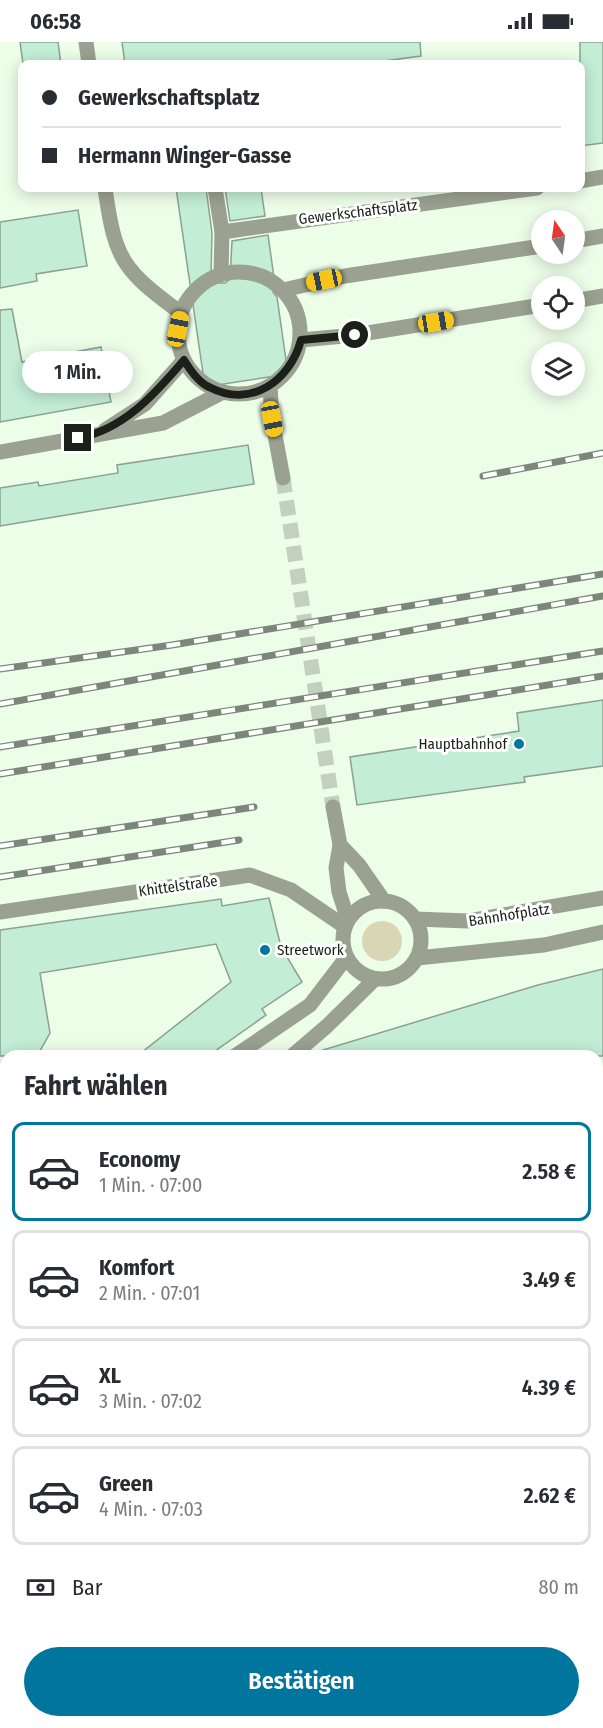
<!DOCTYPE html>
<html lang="de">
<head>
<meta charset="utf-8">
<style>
  body { margin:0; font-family:"Fira Sans Condensed",sans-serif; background:#f2f2f3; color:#2b2b33; height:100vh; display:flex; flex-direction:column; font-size:22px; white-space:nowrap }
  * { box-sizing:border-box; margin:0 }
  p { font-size:20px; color:#7c7c81 }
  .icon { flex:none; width:33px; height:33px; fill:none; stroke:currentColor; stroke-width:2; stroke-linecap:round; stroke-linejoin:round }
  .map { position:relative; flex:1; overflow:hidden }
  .details { position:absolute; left:0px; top:1008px; width:603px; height:678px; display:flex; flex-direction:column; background:#fff; border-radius:18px 18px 0 0; box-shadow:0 3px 15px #0003 }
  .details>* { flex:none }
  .top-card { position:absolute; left:18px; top:18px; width:567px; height:132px; border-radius:12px; box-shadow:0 3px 15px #0003; display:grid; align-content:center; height:132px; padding:0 24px; background:#fff }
  .needle { width:39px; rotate:347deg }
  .controls { position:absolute; left:531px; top:168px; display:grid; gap:12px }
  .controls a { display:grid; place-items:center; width:54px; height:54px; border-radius:50%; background:#fff; box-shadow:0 3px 15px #0003; font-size:30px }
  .end { position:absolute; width:27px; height:27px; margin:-14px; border:8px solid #1b211a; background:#fff; box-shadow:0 0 0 3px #fff }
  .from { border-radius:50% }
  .bubble { position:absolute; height:42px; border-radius:21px; background:#fff; box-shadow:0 3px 15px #0003; font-size:20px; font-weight:600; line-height:42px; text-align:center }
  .car { position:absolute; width:18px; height:36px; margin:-18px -9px; border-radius:8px; box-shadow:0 0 4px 2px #0007; background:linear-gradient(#f5c518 24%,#345 0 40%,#f5c518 0 76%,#345 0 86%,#f5c518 0) }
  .top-card b { display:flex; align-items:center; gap:21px; height:57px; font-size:22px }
  .top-card b+b { border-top:2px solid #e1e1e2 }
  .top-card i { width:15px; height:15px; background:#2b2b33 }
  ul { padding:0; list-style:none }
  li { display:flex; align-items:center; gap:18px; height:99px; margin:0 12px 9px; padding:0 12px; border:3px solid #e1e1e2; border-radius:12px }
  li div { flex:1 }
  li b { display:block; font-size:22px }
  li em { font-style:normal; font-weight:600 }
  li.active { border-color:#00769f }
  li>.icon { width:54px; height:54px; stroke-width:1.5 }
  h2 { padding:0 24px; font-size:27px; line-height:72px }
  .pay { display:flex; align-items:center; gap:15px; height:66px; padding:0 24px; font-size:22px }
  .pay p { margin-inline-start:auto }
  .cta { display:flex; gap:12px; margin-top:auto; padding:12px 24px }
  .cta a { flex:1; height:69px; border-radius:36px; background:#00769f; color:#fff; font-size:24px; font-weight:600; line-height:69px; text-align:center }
  .status { display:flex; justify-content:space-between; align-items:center; height:42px; padding:0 30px; background:#fff; direction:ltr }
  .status svg { height:16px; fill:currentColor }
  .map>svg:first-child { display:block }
</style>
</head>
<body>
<div class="status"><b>06:58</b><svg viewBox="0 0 49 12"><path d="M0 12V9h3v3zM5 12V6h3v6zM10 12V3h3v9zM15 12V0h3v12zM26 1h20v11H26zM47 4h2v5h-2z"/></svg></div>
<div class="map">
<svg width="603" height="1686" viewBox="0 0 603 1686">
  <rect width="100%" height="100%" fill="#ecfde8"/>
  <g fill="#d9d6b5">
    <circle cx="382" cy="899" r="20"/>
    <polygon points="603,1068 603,1166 597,1168 597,1069"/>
    <polygon points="401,1680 464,1680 464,1686 379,1686"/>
  </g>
  <g fill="#c3edd4" stroke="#8ba193" stroke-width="1.5">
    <polygon points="20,0 58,0 61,22 23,22"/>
    <polygon points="122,0 420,0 421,14 362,22 125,22"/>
    <polygon points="580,0 603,0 603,101 580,104"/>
    <polygon points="176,146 206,146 212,191 211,232 216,241 225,241 230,237 232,199 268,193 275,243 273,250 277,255 288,332 205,345"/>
    <polygon points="225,146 261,146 265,174 230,179"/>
    <polygon points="78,168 87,224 36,232 37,239 0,246 0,180"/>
    <polygon points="12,267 22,320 101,305 111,360 0,380 0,268"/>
    <polygon points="248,403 254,442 0,484 0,446 38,440 39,444 118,431 117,423"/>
    <polygon points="603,658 603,724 524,735 525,740 357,763 350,715 519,689 517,671"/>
    <polygon points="269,856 281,905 302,940 262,967 266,973 208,1014 137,1014 231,940 216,902 40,931 50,991 37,1014 0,1014 0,888 221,857 222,864"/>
    <polygon points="603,927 603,1014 324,1014 323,1008 538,943"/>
  </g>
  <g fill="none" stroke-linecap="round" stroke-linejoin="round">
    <polyline stroke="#c2d1bf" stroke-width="15" stroke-dasharray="15 8" stroke-linecap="butt" points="283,436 333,765"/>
    <polyline stroke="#9ba190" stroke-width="15" points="215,146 222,190"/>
    <g stroke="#9ba190" stroke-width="15">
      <polyline points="597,1339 603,1338"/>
      <polyline points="519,1680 520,1686"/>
      <polyline points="586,1686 603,1683"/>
    </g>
    <g stroke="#9ba190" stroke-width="15">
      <polyline points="86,0 89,22"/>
      <polyline points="580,139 603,135"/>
      <path d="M105,146C115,219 123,228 181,271"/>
      <polyline points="574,199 603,194"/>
      <circle cx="239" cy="291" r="61"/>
      <polyline points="221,232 222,190 537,146"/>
      <polyline points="283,248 345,234 542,204"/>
      <polyline points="574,259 603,254"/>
      <polyline points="301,298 355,293 542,263"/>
      <polyline points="270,344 272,377 283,436"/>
      <polyline points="105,388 145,362 184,318"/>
      <polyline points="0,410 163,381 223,350"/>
      <polyline points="333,765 340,803 336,826 339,850 348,878"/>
      <polyline points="340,803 359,823 384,859"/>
      <circle cx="382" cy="898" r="39"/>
      <polyline points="0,870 250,833 291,848 344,884"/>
      <polyline points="415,877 468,879 603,856"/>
      <polyline points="417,916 544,903 603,890"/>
      <polyline points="235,1014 310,963 346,916"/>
      <polyline points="292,1014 327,984 375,937"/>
      <polyline points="0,1126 6,1130"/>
      <polyline points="0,1296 6,1288"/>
      <polyline points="0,1375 6,1366"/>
      <polyline points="133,1686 137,1680"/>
    </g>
    <defs>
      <g id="rail">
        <polyline points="483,434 603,411"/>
        <polyline points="0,627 172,603 603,532"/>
        <polyline points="0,662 603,554"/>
        <polyline points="0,705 603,609"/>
        <polyline points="0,732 603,634"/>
        <polyline points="0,804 254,765"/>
        <polyline points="0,835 239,798"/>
      </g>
    </defs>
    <use href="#rail" stroke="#7c877a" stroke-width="7"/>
    <use href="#rail" stroke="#fff" stroke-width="4.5" stroke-dasharray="14" stroke-linecap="butt"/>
  </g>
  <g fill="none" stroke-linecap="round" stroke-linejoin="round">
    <path stroke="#1b211a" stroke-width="8" d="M78,396C123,388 155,352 184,318C190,328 198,340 209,345C251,367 290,339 301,298L355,293"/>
  </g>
  <g fill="#00769f" stroke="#fff" stroke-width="2">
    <circle cx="519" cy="702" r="6"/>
    <circle cx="265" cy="908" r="6"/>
  </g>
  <g text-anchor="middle" stroke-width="6" stroke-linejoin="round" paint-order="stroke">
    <g font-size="15" fill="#1b211a" stroke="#fff">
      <text transform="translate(358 170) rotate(-7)" y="5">Gewerkschaftsplatz</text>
      <text transform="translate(178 844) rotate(-8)" y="5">Khittelstraße</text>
      <text transform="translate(509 873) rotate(-9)" y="5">Bahnhofplatz</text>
    </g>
    <g font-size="15" fill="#1b211a" stroke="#fff" text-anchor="end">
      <text x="507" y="707">Hauptbahnhof</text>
      <text x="277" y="913" text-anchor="start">Streetwork</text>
    </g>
  </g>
</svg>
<div class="controls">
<a><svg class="needle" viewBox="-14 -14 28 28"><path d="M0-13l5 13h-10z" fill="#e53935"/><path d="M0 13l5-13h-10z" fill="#7c7c81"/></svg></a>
<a><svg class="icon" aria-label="locate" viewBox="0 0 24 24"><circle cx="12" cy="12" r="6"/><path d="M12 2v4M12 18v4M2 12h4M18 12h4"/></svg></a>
<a><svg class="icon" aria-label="layers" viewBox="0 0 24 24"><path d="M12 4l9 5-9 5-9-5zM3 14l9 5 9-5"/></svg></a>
</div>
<i class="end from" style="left:355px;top:293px"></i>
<i class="end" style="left:78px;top:396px"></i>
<div class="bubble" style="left:22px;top:309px;width:111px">1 Min.</div>
<i class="car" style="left:324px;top:238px;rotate:258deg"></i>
<i class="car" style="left:436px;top:280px;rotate:81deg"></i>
<i class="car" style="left:178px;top:287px;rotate:11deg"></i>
<i class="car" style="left:272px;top:377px;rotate:169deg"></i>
<div class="top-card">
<b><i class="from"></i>Gewerkschaftsplatz</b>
<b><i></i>Hermann Winger-Gasse</b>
</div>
<section class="details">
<h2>Fahrt wählen</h2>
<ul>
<li class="active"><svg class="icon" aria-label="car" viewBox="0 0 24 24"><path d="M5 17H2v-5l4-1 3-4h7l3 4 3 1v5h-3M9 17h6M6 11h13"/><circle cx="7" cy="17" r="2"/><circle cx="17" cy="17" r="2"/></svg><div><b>Economy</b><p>1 Min. · 07:00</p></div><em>2.58 €</em></li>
<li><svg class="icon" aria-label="car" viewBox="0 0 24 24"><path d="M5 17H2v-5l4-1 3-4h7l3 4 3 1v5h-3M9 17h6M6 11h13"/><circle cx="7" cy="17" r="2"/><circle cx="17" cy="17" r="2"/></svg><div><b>Komfort</b><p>2 Min. · 07:01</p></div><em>3.49 €</em></li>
<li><svg class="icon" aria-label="car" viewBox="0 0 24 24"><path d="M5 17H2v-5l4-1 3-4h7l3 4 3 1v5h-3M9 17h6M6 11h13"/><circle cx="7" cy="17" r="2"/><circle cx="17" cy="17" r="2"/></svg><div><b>XL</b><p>3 Min. · 07:02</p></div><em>4.39 €</em></li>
<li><svg class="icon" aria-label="car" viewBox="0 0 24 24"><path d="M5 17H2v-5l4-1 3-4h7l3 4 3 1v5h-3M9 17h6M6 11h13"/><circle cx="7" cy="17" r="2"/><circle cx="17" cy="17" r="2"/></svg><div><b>Green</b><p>4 Min. · 07:03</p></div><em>2.62 €</em></li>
</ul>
<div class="pay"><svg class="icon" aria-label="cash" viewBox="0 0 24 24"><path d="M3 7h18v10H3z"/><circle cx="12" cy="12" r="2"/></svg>Bar<p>80 m</p></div>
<div class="cta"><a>Bestätigen</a></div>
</section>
</div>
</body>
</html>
